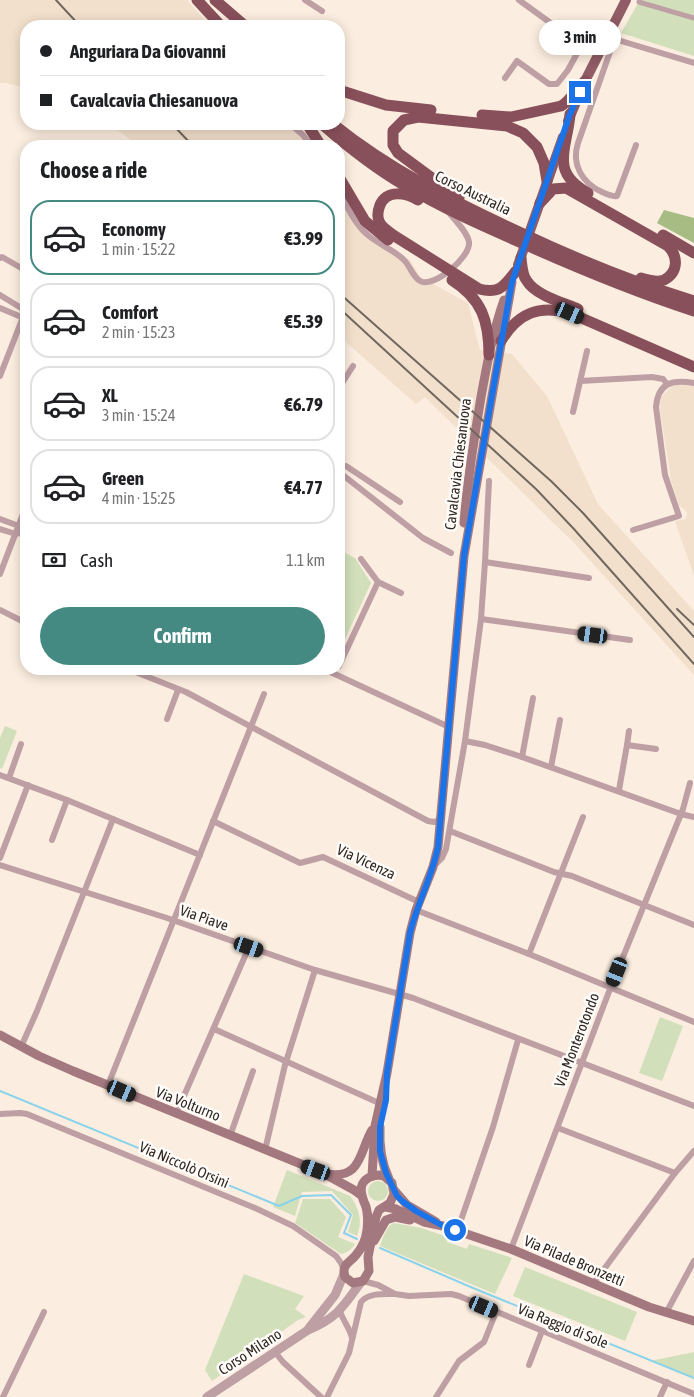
<!DOCTYPE html>
<html lang="en">
<head>
<meta charset="utf-8">
<style>
  body { margin:0; font-family:"Asap Condensed",sans-serif; background:#f2f2f2; color:#202124; height:100vh; display:flex; flex-direction:column; font-size:19px; white-space:nowrap }
  * { box-sizing:border-box; margin:0 }
  p { font-size:16px; color:#757577 }
  .icon { flex:none; width:28px; height:28px; fill:none; stroke:currentColor; stroke-width:2; stroke-linecap:round; stroke-linejoin:round }
  .map { position:relative; flex:1; overflow:hidden }
  .details { position:absolute; left:20px; top:140px; width:325px; height:535px; display:flex; flex-direction:column; background:#fff; border-radius:20px; box-shadow:0 2px 12px #0003 }
  .details>* { flex:none }
  .top-card { position:absolute; left:20px; top:20px; width:325px; height:110px; border-radius:20px; box-shadow:0 2px 12px #0003; display:grid; align-content:center; height:110px; padding:0 20px; background:#fff }
  .end { position:absolute; width:22px; height:22px; margin:-11px; border:6px solid #1a73e8; background:#fff; box-shadow:0 0 0 2px #fff }
  .from { border-radius:50% }
  .bubble { position:absolute; height:35px; border-radius:18px; background:#fff; box-shadow:0 2px 12px #0003; font-size:16px; font-weight:700; line-height:35px; text-align:center }
  .car { position:absolute; width:15px; height:30px; margin:-15px -8px; border-radius:6px; box-shadow:0 0 4px 1px #0007; background:linear-gradient(#222 24%,#8ab4d8 0 40%,#222 0 76%,#8ab4d8 0 86%,#222 0) }
  .top-card b { display:flex; align-items:center; gap:18px; height:48px; font-size:19px }
  .top-card b+b { border-top:1px solid #e0e0e0 }
  .top-card i { width:12px; height:12px; background:#202124 }
  ul { padding:0; list-style:none }
  li { display:flex; align-items:center; gap:15px; height:75px; margin:0 10px 8px; padding:0 10px; border:2px solid #e0e0e0; border-radius:20px }
  li div { flex:1 }
  li b { display:block; font-size:19px }
  li em { font-style:normal; font-weight:700 }
  li.current { border-color:#448a82 }
  li>.icon { width:45px; height:45px; stroke-width:1.5 }
  h2 { padding:0 20px; font-size:22px; line-height:60px }
  .pay { display:flex; align-items:center; gap:12px; height:55px; padding:0 20px; font-size:19px }
  .pay p { margin-inline-start:auto }
  .action { display:flex; gap:10px; margin-top:auto; padding:10px 20px }
  .action a { flex:1; height:58px; border-radius:30px; background:#448a82; color:#fff; font-size:20px; font-weight:700; line-height:58px; text-align:center }
  .map>svg:first-child { display:block }
</style>
</head>
<body>
<div class="map">
<svg width="694" height="1397" viewBox="0 0 694 1397">
  <rect width="100%" height="100%" fill="#fbeddf"/>
  <g fill="#f3e0cc">
    <polygon points="0,0 187,0 210,26 26,26 26,88 6,83 0,83"/>
    <polygon points="109,124 298,124 315,146 139,146"/>
    <polygon points="339,188 357,221 373,236 410,260 420,277 468,303 480,350 512,354 547,396 598,504 694,611 694,675 574,543 425,397 416,404 339,336"/>
    <polygon points="680,383 694,385 694,576 675,521 686,519 687,512 679,505 671,480 660,410 661,397 672,386"/>
  </g>
  <g fill="#d1e0ba">
    <polygon points="640,0 694,0 694,56 621,33"/>
    <polygon points="339,550 355,558 371,583 339,652"/>
    <polygon points="5,726 17,731 2,769 0,768 0,738"/>
    <polygon points="660,1017 683,1026 662,1081 639,1073"/>
    <path d="M287,1170L350,1196C359,1207 363,1222 357,1236L348,1232L353,1215L332,1191L302,1192L295,1216L273,1207Z"/>
    <circle cx="378" cy="1191" r="10"/>
    <path d="M303,1199H330L346,1217L338,1237L355,1244C352,1249 347,1253 341,1254L295,1223Z"/>
    <path d="M394,1223L421,1228L448,1237L447,1242L467,1249L469,1244L512,1258L495,1294L380,1246C383,1238 386,1226 394,1223Z"/>
    <polygon points="525,1267 637,1312 625,1341 513,1296"/>
    <polygon points="244,1274 304,1296 295,1309 306,1317 298,1320 212,1381 205,1370"/>
    <polygon points="694,1352 694,1378 650,1361"/>
  </g>
  <polygon fill="#a6bc82" points="664,210 694,218 694,243 657,223"/>
  <g fill="none" stroke-linecap="round" stroke-linejoin="round">
    <g stroke="#88d3eb" stroke-width="2">
      <polyline points="0,1091 279,1206 302,1196 331,1195 351,1215 344,1233 357,1239"/>
      <polyline points="380,1248 473,1288 694,1378"/>
    </g>
    <polyline stroke="#be9fa4" stroke-width="5" points="639,2 694,18"/>
    <g stroke="#be9fa4" stroke-width="6">
      <polyline points="305,0 322,11"/>
      <polyline points="519,0 581,45 590,49 602,46"/>
      <polyline points="608,34 621,41 694,63"/>
      <path d="M604,43L611,49L578,143C571,164 582,183 602,192C607,194 611,197 617,196L636,145"/>
      <polyline points="505,78 517,61 549,84 557,84 568,70 580,48 581,45"/>
      <polyline points="290,124 303,135 311,146"/>
      <path d="M339,192C348,207 355,225 369,236C380,245 394,250 404,260C410,266 413,277 420,281C433,289 471,257 469,242C467,231 454,220 448,211"/>
      <polyline points="0,258 2,257 23,269"/>
      <polyline points="0,295 26,311"/>
      <polyline points="0,308 26,319"/>
      <polyline points="0,376 23,317"/>
      <polyline points="580,381 652,377 663,379 667,384"/>
      <polyline points="339,388 353,366"/>
      <polyline points="573,412 587,351"/>
      <polyline points="339,466 346,466 400,502"/>
      <polyline points="339,472 423,538 451,553"/>
      <polyline points="0,519 19,526"/>
      <polyline points="0,529 16,534"/>
      <path d="M633,530L679,516L665,475L656,407C658,383 672,379 694,383"/>
      <polyline points="17,532 26,536"/>
      <polyline points="485,562 589,578"/>
      <polyline points="0,574 26,506"/>
      <polyline points="378,582 401,593"/>
      <polyline points="0,610 26,623"/>
      <polyline points="481,619 630,640"/>
      <polyline points="339,666 378,582 361,559"/>
      <polyline points="128,669 186,692 428,821 434,822 441,820"/>
      <polyline points="324,669 449,727"/>
      <polyline points="167,719 178,690"/>
      <polyline points="465,741 485,745 522,757 681,814 694,817"/>
      <polyline points="627,745 629,731"/>
      <polyline points="522,757 533,698"/>
      <polyline points="551,767 560,720"/>
      <polyline points="0,775 67,800 200,855"/>
      <polyline points="9,778 21,744"/>
      <polyline points="619,790 627,745 656,749"/>
      <polyline points="213,821 300,863 323,857 419,902"/>
      <polyline points="450,831 554,872 572,876 694,925"/>
      <polyline points="52,840 67,800"/>
      <polyline points="0,858 28,785"/>
      <polyline points="0,865 167,918 315,970 413,998 694,1106"/>
      <polyline points="434,866 442,858 446,849 465,741 481,619 485,562 489,481"/>
      <polyline points="416,910 529,954 694,1022"/>
      <polyline points="529,954 583,817"/>
      <polyline points="214,1029 379,1103"/>
      <polyline points="21,1047 37,1011 113,819"/>
      <polyline points="108,1085 264,694"/>
      <polyline points="0,1114 20,1113 27,1114 255,1208 293,1226 336,1256 341,1263 344,1270"/>
      <polyline points="176,1114 249,947"/>
      <polyline points="558,1128 675,1173"/>
      <polyline points="230,1136 253,1071"/>
      <polyline points="265,1150 285,1065 315,970"/>
      <polyline points="460,1223 493,1127 518,1040"/>
      <polyline points="511,1249 610,989 683,809 690,783"/>
      <polyline points="363,1281 378,1285 395,1294 409,1296 451,1294 459,1296 694,1394"/>
      <polyline points="593,1284 675,1173 694,1151"/>
      <path d="M340,1311C343,1321 350,1328 352,1338"/>
      <polyline points="666,1313 694,1261"/>
      <polyline points="275,1352 283,1362 321,1397"/>
      <polyline points="529,1365 542,1331"/>
      <polyline points="3,1397 44,1312"/>
      <path d="M327,1397L349,1353L361,1302C368,1293 383,1294 393,1294"/>
      <polyline points="436,1397 459,1361 484,1342 496,1312"/>
      <polyline points="660,1397 667,1382"/>
    </g>
    <g stroke="#be9fa4" stroke-width="9">
      <polyline points="309,1328 335,1295 344,1274"/>
      <path d="M207,1397L308,1330C337,1318 343,1307 361,1282"/>
    </g>
    <g stroke="#a4787f" stroke-width="9">
      <path d="M464,523C467,481 474,439 481,397C487,364 493,331 504,300"/>
      <polyline points="0,1035 39,1056 73,1071 323,1173 354,1190 361,1195"/>
      <path d="M380,1127C379,1146 381,1162 389,1179"/>
      <path d="M326,1174C362,1180 359,1152 372,1130"/>
      <path d="M379,1175L384,1176L392,1183L394,1194L390,1203L379,1210L376,1217L368,1257L369,1271L363,1281L353,1283L345,1277C341,1264 350,1263 356,1255C362,1248 366,1239 367,1230C368,1222 368,1209 364,1202C358,1187 361,1177 379,1175Z"/>
      <polyline points="372,1176 375,1126 387,1073 410,933 416,910 433,867 438,847 464,556 512,282"/>
      <polyline points="394,1190 407,1205 436,1222"/>
      <polyline points="386,1207 396,1209 424,1222 443,1226 511,1249 649,1307 694,1321"/>
      <polyline points="374,1241 386,1220 395,1217 410,1220"/>
    </g>
    <g stroke="#905c65" stroke-width="10">
      <polyline points="568,121 585,81 626,0"/>
      <polyline points="518,265 563,137"/>
    </g>
    <g stroke="#88505a" stroke-width="11">
      <polyline points="197,0 221,26"/>
      <polyline points="215,0 245,26"/>
      <polyline points="339,90 386,105 431,110"/>
      <path d="M570,114C568,147 548,171 588,193"/>
      <path d="M482,115L511,117L561,106C571,101 575,89 585,81"/>
      <polyline points="307,124 321,146"/>
      <path d="M322,124C347,146 375,168 404,185C442,208 483,226 524,244C580,269 636,292 694,311"/>
      <path d="M333,124C389,169 452,201 517,231C576,259 632,282 694,301"/>
      <polyline points="339,177 365,221 388,240"/>
      <polyline points="459,198 398,153 393,145 393,131 404,120 418,117 507,126 523,133 537,147 544,163 547,181"/>
      <path d="M418,200C406,193 387,189 380,205C378,210 377,216 379,221C381,227 388,231 393,235L479,289C500,294 504,286 516,271"/>
      <path d="M540,203L553,189L566,188L668,246C678,256 679,272 664,280C657,283 648,280 641,278"/>
      <polyline points="663,235 694,253"/>
      <path d="M521,258C522,266 522,275 527,281C535,295 564,303 578,309"/>
      <path d="M452,280C482,299 489,321 489,355"/>
      <path d="M501,341C518,313 538,305 570,313L694,367"/>
    </g>
    <g stroke="#706860" stroke-width="2">
      <polyline points="56,0 80,26"/>
      <polyline points="172,124 193,146"/>
      <polyline points="339,293 551,481 583,513 694,637"/>
      <polyline points="339,308 536,489 573,528 694,664"/>
      <polyline points="677,609 694,625"/>
    </g>
  </g>
  <g fill="none" stroke-linecap="round" stroke-linejoin="round">
    <path stroke="#1a73e8" stroke-width="6" d="M455,1230L443,1226L416,1211L402,1201L397,1196L386,1173L380,1151V1127L386,1100L387,1073L410,933C417,904 432,877 438,847L464,556L508,304L512,282L570,114L580,92"/>
  </g>
  <g text-anchor="middle" stroke-width="5" stroke-linejoin="round" paint-order="stroke">
    <g font-size="15" fill="#2e2924" stroke="#fffcfa">
      <text transform="translate(473 193) rotate(26)" y="5">Corso Australia</text>
      <text transform="translate(458 464) rotate(-83)" y="5">Cavalcavia Chiesanuova</text>
      <text transform="translate(366 862) rotate(25)" y="5">Via Vicenza</text>
      <text transform="translate(204 918) rotate(19)" y="5">Via Piave</text>
      <text transform="translate(577 1040) rotate(-69)" y="5">Via Monterotondo</text>
      <text transform="translate(188 1104) rotate(22)" y="5">Via Volturno</text>
      <text transform="translate(184 1165) rotate(23)" y="5">Via Niccolò Orsini</text>
      <text transform="translate(574 1261) rotate(23)" y="5">Via Pilade Bronzetti</text>
      <text transform="translate(563 1326) rotate(22)" y="5">Via Raggio di Sole</text>
      <text transform="translate(250 1352) rotate(-33)" y="5">Corso Milano</text>
    </g>
  </g>
</svg>
<i class="end from" style="left:455px;top:1230px"></i>
<i class="end" style="left:580px;top:92px"></i>
<div class="bubble" style="left:539px;top:20px;width:82px">3 min</div>
<i class="car" style="left:570px;top:313px;rotate:114deg"></i>
<i class="car" style="left:593px;top:635px;rotate:278deg"></i>
<i class="car" style="left:249px;top:947px;rotate:109deg"></i>
<i class="car" style="left:617px;top:972px;rotate:202deg"></i>
<i class="car" style="left:122px;top:1091px;rotate:113deg"></i>
<i class="car" style="left:316px;top:1170px;rotate:290deg"></i>
<i class="car" style="left:484px;top:1307px;rotate:113deg"></i>
<div class="top-card">
<b><i class="from"></i>Anguriara Da Giovanni</b>
<b><i></i>Cavalcavia Chiesanuova</b>
</div>
<section class="details">
<h2>Choose a ride</h2>
<ul>
<li class="current"><svg class="icon" aria-label="car" viewBox="0 0 24 24"><path d="M5 17H2v-5l4-1 3-4h7l3 4 3 1v5h-3M9 17h6M6 11h13"/><circle cx="7" cy="17" r="2"/><circle cx="17" cy="17" r="2"/></svg><div><b>Economy</b><p>1 min · 15:22</p></div><em>€3.99</em></li>
<li><svg class="icon" aria-label="car" viewBox="0 0 24 24"><path d="M5 17H2v-5l4-1 3-4h7l3 4 3 1v5h-3M9 17h6M6 11h13"/><circle cx="7" cy="17" r="2"/><circle cx="17" cy="17" r="2"/></svg><div><b>Comfort</b><p>2 min · 15:23</p></div><em>€5.39</em></li>
<li><svg class="icon" aria-label="car" viewBox="0 0 24 24"><path d="M5 17H2v-5l4-1 3-4h7l3 4 3 1v5h-3M9 17h6M6 11h13"/><circle cx="7" cy="17" r="2"/><circle cx="17" cy="17" r="2"/></svg><div><b>XL</b><p>3 min · 15:24</p></div><em>€6.79</em></li>
<li><svg class="icon" aria-label="car" viewBox="0 0 24 24"><path d="M5 17H2v-5l4-1 3-4h7l3 4 3 1v5h-3M9 17h6M6 11h13"/><circle cx="7" cy="17" r="2"/><circle cx="17" cy="17" r="2"/></svg><div><b>Green</b><p>4 min · 15:25</p></div><em>€4.77</em></li>
</ul>
<div class="pay"><svg class="icon" aria-label="cash" viewBox="0 0 24 24"><path d="M3 7h18v10H3z"/><circle cx="12" cy="12" r="2"/></svg>Cash<p>1.1 km</p></div>
<div class="action"><a>Confirm</a></div>
</section>
</div>
</body>
</html>
